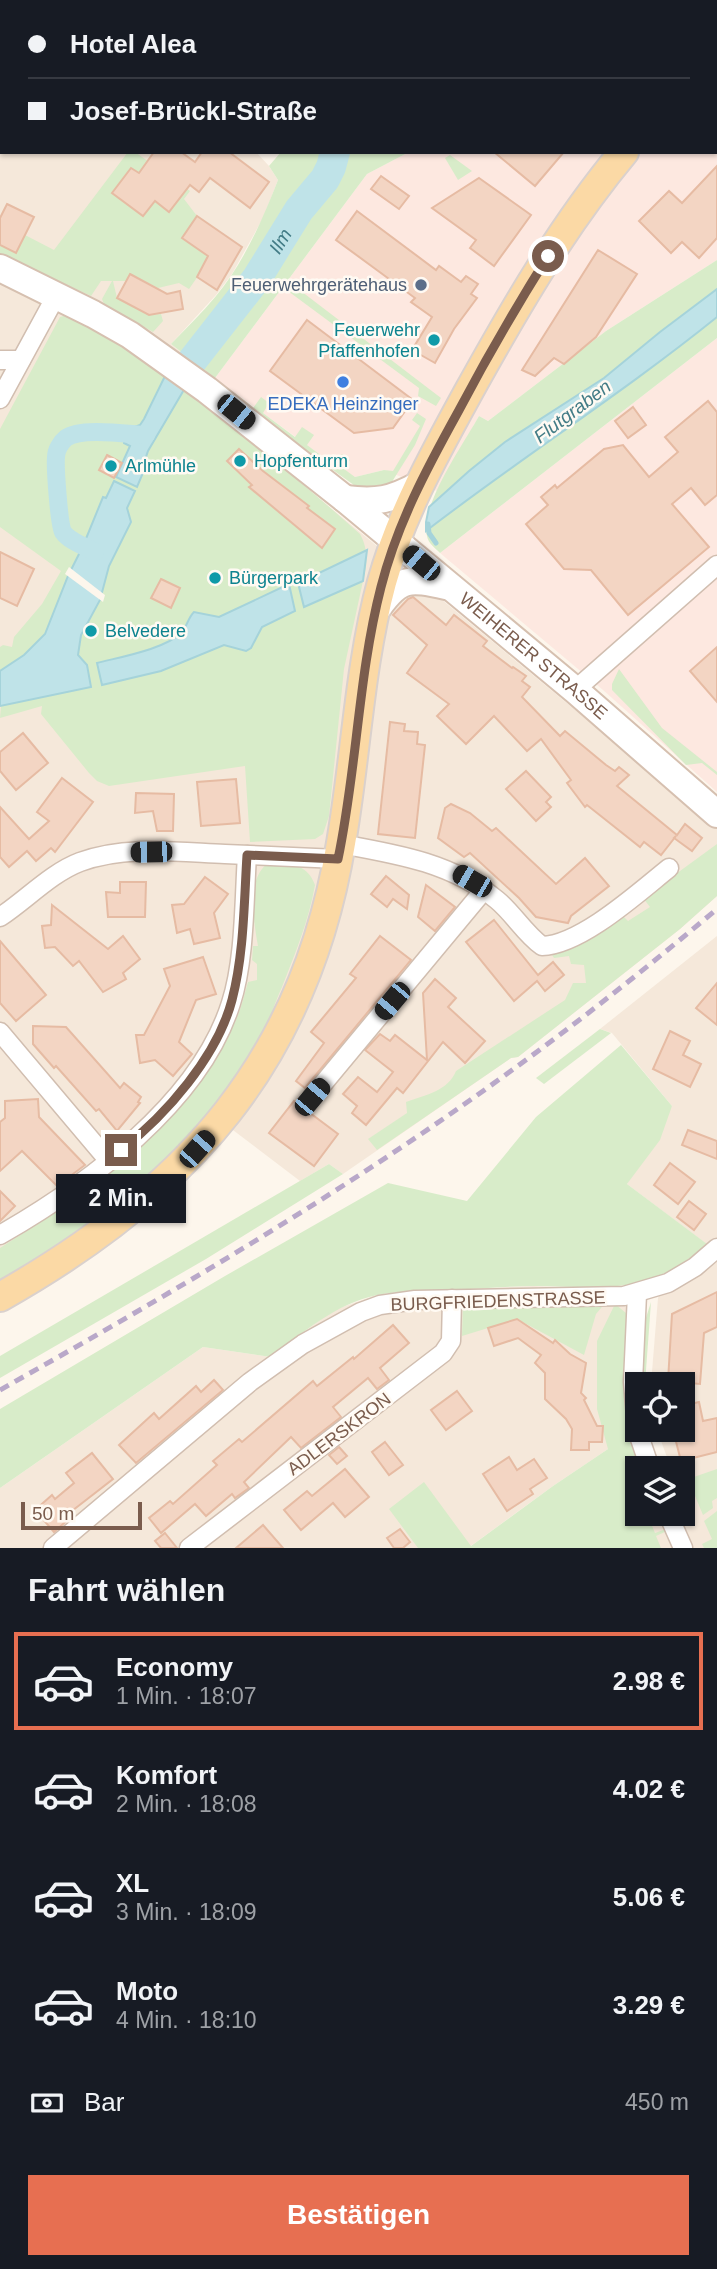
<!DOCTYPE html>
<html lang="de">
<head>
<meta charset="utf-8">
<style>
  body { margin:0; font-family:Helvetica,sans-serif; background:#242831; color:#f1f3f6; height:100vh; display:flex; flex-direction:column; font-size:26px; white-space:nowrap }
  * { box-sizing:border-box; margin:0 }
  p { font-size:23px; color:#9ea1a6 }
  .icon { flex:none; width:38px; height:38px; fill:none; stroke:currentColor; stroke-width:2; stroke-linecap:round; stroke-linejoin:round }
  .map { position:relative; height:1548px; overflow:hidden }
  .side { display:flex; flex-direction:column; background:#171b24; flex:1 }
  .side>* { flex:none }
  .banner { position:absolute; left:0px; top:0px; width:718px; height:154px; box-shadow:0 2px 5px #0004; display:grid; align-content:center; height:154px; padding:0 28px; background:#171b24 }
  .controls { position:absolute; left:625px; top:1372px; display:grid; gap:14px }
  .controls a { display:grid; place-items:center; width:70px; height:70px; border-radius:0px; background:#171b24; box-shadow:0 2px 5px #0004; font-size:35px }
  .scale { position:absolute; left:21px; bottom:18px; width:121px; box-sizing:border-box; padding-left:7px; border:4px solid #7a5c4d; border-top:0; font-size:19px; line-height:24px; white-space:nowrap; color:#7a5c4d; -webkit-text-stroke:5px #fffaf3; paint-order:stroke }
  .end { position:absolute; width:32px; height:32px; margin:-16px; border:9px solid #7a5c4d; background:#fff; box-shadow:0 0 0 4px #fff }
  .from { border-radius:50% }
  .bubble { position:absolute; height:49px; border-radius:0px; background:#171b24; box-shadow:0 2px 5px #0004; font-size:23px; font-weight:700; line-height:49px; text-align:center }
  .car { position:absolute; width:21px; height:42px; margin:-21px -10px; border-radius:9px; box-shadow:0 0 5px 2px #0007; background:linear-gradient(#222 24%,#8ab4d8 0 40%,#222 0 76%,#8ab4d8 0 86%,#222 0) }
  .banner b { display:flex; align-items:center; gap:24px; height:66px; font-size:26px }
  .banner b+b { border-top:2px solid #363941 }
  .banner i { width:18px; height:18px; background:#f1f3f6 }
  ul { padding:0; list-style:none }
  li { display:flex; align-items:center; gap:21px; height:98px; margin:0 14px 10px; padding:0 14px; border:4px solid transparent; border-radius:0px }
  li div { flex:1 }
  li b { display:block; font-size:26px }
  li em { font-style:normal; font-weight:700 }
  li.selected { border-color:#e76f51 }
  li>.icon { width:63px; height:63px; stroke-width:1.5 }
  h2 { padding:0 28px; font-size:32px; line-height:84px }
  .pay { display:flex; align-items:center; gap:18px; height:77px; padding:0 28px; font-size:26px }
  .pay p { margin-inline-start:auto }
  .cta { display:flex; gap:14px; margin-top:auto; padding:14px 28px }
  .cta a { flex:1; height:80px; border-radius:0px; background:#e76f51; color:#fff; font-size:28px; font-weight:700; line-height:80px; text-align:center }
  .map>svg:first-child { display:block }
</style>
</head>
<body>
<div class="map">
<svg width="717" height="1548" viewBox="0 0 717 1548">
  <rect width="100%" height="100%" fill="#fdf6ec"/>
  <g fill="#f5e8da">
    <polygon points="0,0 108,2 2,2 2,152 256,152 269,166 278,180 263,218 232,274 216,295 171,344 215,378 200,400 717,827 717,896 680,929 518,1057 511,1058 343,1174 329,1164 300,1181 221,1121 0,1297"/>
    <polygon points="717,936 717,1252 627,1184 672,1106 612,1033 600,1029"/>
    <polygon points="717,1260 717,1548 626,1548 637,1514 682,1514 682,1468 671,1468 657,1430 682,1430 682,1384 651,1384 658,1298 660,1294"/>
    <polygon points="636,1285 608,1449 553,1486 468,1548 0,1548 0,1488 203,1347 271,1357 322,1318 337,1309 376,1295 415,1291 534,1286 583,1288"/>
  </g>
  <g fill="#fde8e0">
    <polygon points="578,0 717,0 717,260 606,331 488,421 479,416 437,491 384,470 355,477 334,465 215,378 367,174 409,152 716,152 716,2 577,2"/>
    <polygon points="717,338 717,792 603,690 440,553"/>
  </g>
  <g fill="#d8ecc9" fill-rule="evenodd">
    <polygon points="470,0 578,0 473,2"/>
    <path d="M128,152H135L190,191L184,199L197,216L183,238L208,256L203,264L205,266L189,289L179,283L158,288L130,274L126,281H113L117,298L149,315L161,314L163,321L153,332L104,304L102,299L112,281H101L91,296L0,254V245L16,253L25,235L54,250ZM132,168L162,191L143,216L113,194ZM163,191L183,194L169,212L155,201Z"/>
    <path d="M281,152H409L367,174L215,378L171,344C186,328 202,313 216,296C244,262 262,221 278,180L269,166Z"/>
    <polygon points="450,155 472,171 458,180 445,158"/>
    <path d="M717,260V338L440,553C435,548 428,543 427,536C419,507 464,443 479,416L488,421L606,331Z"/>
    <polygon points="293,285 441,398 436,406 418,396 419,388 288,291"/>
    <path d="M67,315C134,347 188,390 245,436C284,468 322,500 360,534C366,545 367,554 366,567L344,669L329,816L323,834L315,839L250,842L245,766L109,786L97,781L89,773L41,714L42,706L0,718L1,706L42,697L44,635L24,655L0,671V647L3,645L12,647L14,637L42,604L61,571L0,527V429L60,317Z"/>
    <polygon points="261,397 269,403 263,413 295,437 302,427 314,435 307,445 334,465 342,454 350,460 344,469 355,477 384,470 393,471 420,426 412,420 417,413 426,419 415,445 390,485 386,488 358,488 251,411"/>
    <polygon points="619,669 662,728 717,772 717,775 702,763 686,765 612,690 612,684"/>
    <path d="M717,844V896L680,929L518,1057L511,1058L377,1150L368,1139L407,1113L406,1102C425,1095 448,1091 456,1071L565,1000L573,983H586L584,965L571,964L569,956L554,958L549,950L581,940L624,917L628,921L650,907L643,898Z"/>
    <path d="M267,864C288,864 307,862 315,885C309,920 295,954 282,987C274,1004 269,1024 259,1041C199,1146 103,1218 0,1280V1248C98,1186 183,1131 235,1022C241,1010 244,995 248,982L257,980V964L252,960L253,946H258C254,923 246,880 267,864Z"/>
    <polygon points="600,1029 611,1033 544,1084 536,1078"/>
    <path d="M621,1045L672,1106L660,1140L627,1184L707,1244C649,1296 608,1287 537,1286C509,1286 480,1289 451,1290C427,1292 401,1290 377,1295C335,1304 304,1332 271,1357L203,1347L0,1488V1409L225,1276L388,1183L467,1201L536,1117Z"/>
    <polygon points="329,1164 343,1174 206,1259 0,1378 0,1356"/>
    <polygon points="463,1301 606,1302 596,1314 584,1355 517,1319 462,1336"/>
    <polygon points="651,1302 645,1384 640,1384 644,1324"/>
    <polygon points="615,1304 626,1313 629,1318 641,1467 637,1468 637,1480 631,1487 637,1493 637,1514 653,1514 648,1516 655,1533 666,1529 667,1531 656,1536 661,1548 418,1548 389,1509 424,1482 471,1546 553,1486 608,1449 597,1409 597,1341"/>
    <polygon points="717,1469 717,1498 712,1501 713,1508 703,1515 688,1479"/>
    <polygon points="717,1511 717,1548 704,1548 702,1544 712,1539 704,1521"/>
  </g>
  <g fill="#bfe3e8" stroke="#a5d3da" stroke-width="2">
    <path d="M717,289V317C623,393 522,457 426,531V522L429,507L469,471L505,442L604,378L660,332Z"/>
    <polygon points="166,374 185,388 148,451 145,460 152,463 149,469 145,468 137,487 116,477 130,446 124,443 123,431 140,425 144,419"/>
    <polygon points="114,481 135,491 127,508 131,522 109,566 100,600 81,635 78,655 87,665 91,687 0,706 0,671 24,655 45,634 68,576 83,546 103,497 106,498"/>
    <polygon points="367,550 363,581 304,607 298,583"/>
    <path d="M289,584L295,611L262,627L251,648L246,651L224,645L161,671L102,685L97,663C120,657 166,649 182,632C187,626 188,618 194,612L219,617Z"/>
  </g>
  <polygon fill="#fdf6ec" points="69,567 105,595 103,602 65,574"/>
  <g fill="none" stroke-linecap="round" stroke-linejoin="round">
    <polyline stroke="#a5d3da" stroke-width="5" points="428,524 429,533 436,543"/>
    <path stroke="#bfe3e8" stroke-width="18" d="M95,552C86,547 69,541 63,532C59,524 55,467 56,457C56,450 61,442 66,438C81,427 127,434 146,435"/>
    <g stroke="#bfe3e8" stroke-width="30">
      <polyline points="538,2 538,0"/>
      <path id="s1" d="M192,361L257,278L299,210L325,179L331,167L335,152"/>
    </g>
  </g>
  <g fill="#f3d5c3" stroke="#e6bba3" stroke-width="2">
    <polygon points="154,152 181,152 195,162 202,152 229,152 269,182 250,208 210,178 199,192 190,185 169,212 155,201 143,216 112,193 131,168 139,173"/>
    <polygon points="494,152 564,152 535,186"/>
    <polygon points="717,166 717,238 699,258 682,242 671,253 639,221 669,191 682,203"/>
    <polygon points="381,176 409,196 399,209 371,189"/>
    <polygon points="479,178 531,215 494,266 470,248 476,240 432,208"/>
    <polygon points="7,204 34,217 16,253 0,245 0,218"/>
    <polygon points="357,211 436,270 439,266 461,282 466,276 478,284 471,294 477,298 454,329 435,363 412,350 432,317 411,302 415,298 336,240"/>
    <polygon points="197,216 242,247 217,290 197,277 208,256 182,238"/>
    <polygon points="598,250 637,274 596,337 564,364 554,358 535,376 522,370"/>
    <polygon points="130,274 167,294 180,291 183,309 149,315 117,298"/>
    <polygon points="307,320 413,400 393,428 354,433 270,371"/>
    <polygon points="708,401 717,412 717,495 705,505 691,488 672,504 709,547 628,615 591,570 564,569 526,524 548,505 541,497 555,485 557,488 604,449 623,445 649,477 678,452 665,437"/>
    <polygon points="633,407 646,425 628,438 615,421"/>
    <polygon points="239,449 263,471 309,506 307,508 335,529 322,548 249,487 252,485 227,461"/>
    <polygon points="107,455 122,463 114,478 99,470"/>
    <polygon points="0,552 34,569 17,606 0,598"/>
    <polygon points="161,579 180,588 171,608 151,598"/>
    <polygon points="413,597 446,625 454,615 487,641 483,646 512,668 513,667 526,676 522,681 530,687 522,697 560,736 565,731 606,765 615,771 619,767 629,775 617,786 677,835 685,824 702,838 692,851 674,838 676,836 661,855 644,842 640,847 587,805 585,807 567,783 571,780 541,739 527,751 494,716 466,744 437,716 449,704 407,673 427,645 393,615 408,599"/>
    <polygon points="717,647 717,702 690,671"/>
    <polygon points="390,722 405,724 404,731 418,732 417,744 425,745 415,838 378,834"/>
    <polygon points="23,733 48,763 16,790 0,771 0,752"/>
    <polygon points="526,771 551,797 546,802 551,807 536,821 506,789"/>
    <polygon points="62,778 93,802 55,852 51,848 36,861 27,851 9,867 0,857 0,807 29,839 49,821 37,812"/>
    <polygon points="236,779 240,823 201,826 197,782"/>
    <polygon points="136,793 174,794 173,831 157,831 153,811 135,813"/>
    <polygon points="451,804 470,813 492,831 496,828 556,884 585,858 609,886 571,916 568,923 536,917 519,898 470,853 464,857 438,838 445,808"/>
    <polygon points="386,876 409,895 407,909 393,899 387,907 371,894"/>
    <polygon points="205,877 228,894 214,913 220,938 194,944 190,929 177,933 172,905 184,904"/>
    <polygon points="120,882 146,882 145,917 108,917 106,892 120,893"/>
    <polygon points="426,885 455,907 435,931 418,917"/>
    <polygon points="52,905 108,949 123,936 140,959 123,973 126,979 103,992 79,961 73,966 55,947 45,948 42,926 51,925"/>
    <polygon points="494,920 538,975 553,962 564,975 545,991 537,981 514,1001 466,942"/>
    <polygon points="380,936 411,960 305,1088 296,1081 324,1043 311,1032 356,978 350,974"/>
    <polygon points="0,941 46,995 16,1021 0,1003"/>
    <polygon points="203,957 216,994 196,1000 179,1042 192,1054 173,1076 155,1060 140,1063 136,1035 144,1035 170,986 164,969"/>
    <polygon points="435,979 456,998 448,1007 485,1041 465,1063 443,1042 403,1093 397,1088 366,1125 352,1113 357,1106 343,1094 358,1077 377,1092 393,1072 365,1050 380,1034 390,1041 395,1035 427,1060 423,993"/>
    <polygon points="717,983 717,1025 696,1008"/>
    <polygon points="33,1026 66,1027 120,1088 124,1083 141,1097 138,1102 140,1103 117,1131 99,1109 96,1111 56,1066 54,1068 33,1044"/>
    <polygon points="670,1031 690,1041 683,1055 701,1064 690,1087 653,1069"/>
    <polygon points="38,1099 39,1117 85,1165 57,1186 22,1151 0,1171 0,1122 5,1118 5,1101"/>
    <polygon points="294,1101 338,1134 314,1166 269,1133"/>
    <polygon points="688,1130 717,1141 717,1159 682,1145"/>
    <polygon points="670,1163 695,1182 678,1204 654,1185"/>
    <polygon points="0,1191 15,1206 0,1221"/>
    <polygon points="689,1201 706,1214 694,1230 677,1217"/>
    <polygon points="717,1292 717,1327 704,1333 700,1384 668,1381 672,1314"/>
    <polygon points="517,1319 553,1343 555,1340 570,1354 586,1363 581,1393 586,1398 584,1400 597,1426 603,1426 602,1442 589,1442 589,1450 571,1450 572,1429 566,1419 545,1399 545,1373 535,1363 541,1355 518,1338 494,1346 488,1328"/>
    <polygon points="393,1325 409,1343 380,1368 389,1380 377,1389 368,1378 333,1407 341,1417 301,1448 291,1437 244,1482 249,1488 235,1498 232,1494 206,1516 195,1504 161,1533 149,1518 170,1501 173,1504 217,1465 213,1461 239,1439 242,1442 313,1381 317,1386 353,1357 354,1359"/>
    <polygon points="214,1380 223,1390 136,1463 119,1445 154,1413 159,1419 196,1386 201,1392"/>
    <polygon points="457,1391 472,1411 446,1430 431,1410"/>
    <polygon points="699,1402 703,1421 717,1418 717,1452 681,1461 673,1430 682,1430 682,1406"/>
    <polygon points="385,1442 403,1465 389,1475 372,1452"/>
    <polygon points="339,1447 347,1456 337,1464 329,1455"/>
    <polygon points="92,1453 113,1479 68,1514 71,1517 54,1532 35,1510 52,1495 55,1499 74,1483 66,1473"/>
    <polygon points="509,1457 517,1470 534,1459 547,1478 530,1489 533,1494 507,1511 483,1474"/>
    <polygon points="345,1469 369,1497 345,1517 333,1503 301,1530 284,1510 307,1491 312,1496"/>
    <polygon points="263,1525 283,1548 236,1548"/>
    <polygon points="400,1529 410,1542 403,1548 394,1548 387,1538"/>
    <polygon points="165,1533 177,1548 161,1548 155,1541"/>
  </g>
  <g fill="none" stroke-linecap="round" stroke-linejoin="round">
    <defs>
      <g id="street">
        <polyline points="0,360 21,360"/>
        <polyline points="0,399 56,296"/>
        <polyline points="575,690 717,565"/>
        <path d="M341,844C397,854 452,863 497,900C513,913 525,934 542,946C581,945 639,892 669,868"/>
        <path d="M0,917C26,900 51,873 80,862C125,845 178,852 225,854C263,856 300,857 338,859"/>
        <polyline points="0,1032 108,1160"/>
        <polyline points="312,1097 484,890"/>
        <path d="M0,1235C87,1185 200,1103 231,1003C245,960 244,901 247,855"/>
        <polyline points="637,1294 633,1382 637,1428"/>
        <polyline points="637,1430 650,1468"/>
        <polyline points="668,1514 683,1548"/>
        <polyline points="53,1548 250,1382 303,1344 361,1312 380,1305 415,1300 624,1296 668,1283 695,1267 717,1248"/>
        <polyline points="189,1548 443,1353 451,1341 452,1299"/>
      </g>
      <g id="secondary">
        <path id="s2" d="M0,268L93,314L130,335L207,390L345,499L575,690L717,814"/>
        <path d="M345,499C377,503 391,500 419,485"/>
        <path d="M375,612C400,575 409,578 450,587"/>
      </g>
      <g id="primary">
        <polyline points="716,52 717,51"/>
        <path d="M0,1297C188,1191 305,1061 341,843C356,757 359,667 382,582C401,514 435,453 469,391C515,308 563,225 624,152"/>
      </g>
    </defs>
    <use href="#street" stroke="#d1beb0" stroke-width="21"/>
    <use href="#secondary" stroke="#d6c0b0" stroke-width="30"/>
    <use href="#primary" stroke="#dad1cd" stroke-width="32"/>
    <use href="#street" stroke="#fff" stroke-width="18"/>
    <use href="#secondary" stroke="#fff" stroke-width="26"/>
    <use href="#primary" stroke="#fbd9a5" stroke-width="28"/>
    <path stroke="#b9a8c9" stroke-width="5" stroke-dasharray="10 7" stroke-linecap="butt" d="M0,1390C174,1292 347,1190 508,1073C580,1021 649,966 717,909"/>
  </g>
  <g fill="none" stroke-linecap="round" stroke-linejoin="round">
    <path stroke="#7a5c4d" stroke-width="9" d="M121,1150C166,1115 217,1057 232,1000C244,954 244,903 247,855L338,859C357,769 358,676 381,587C397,524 427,468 458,412C486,359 516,307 548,256"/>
  </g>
  <circle fill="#5c6f8a" stroke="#fffaf3" stroke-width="2.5" cx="421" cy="285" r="7"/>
  <g fill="#0f9aa8" stroke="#fffaf3" stroke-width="2.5">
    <circle cx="434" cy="340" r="7"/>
    <circle cx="240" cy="461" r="7"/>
    <circle cx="111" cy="466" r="7"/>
    <circle cx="215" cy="578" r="7"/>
    <circle cx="91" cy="631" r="7"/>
  </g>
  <circle fill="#3f7fe0" stroke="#fffaf3" stroke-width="2.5" cx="343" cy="382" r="7"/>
  <g text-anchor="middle" stroke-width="5" stroke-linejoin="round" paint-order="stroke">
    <g font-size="18" fill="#4e5e75" stroke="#fffaf3" text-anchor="end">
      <text x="407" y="291">Feuerwehrgerätehaus</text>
    </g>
    <g font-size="18" fill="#0d838f" stroke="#fffaf3" text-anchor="start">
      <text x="420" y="336" text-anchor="end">Feuerwehr<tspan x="420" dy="21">Pfaffenhofen</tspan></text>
      <text x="254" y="467">Hopfenturm</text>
      <text x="125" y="472">Arlmühle</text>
      <text x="229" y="584">Bürgerpark</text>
      <text x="105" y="637">Belvedere</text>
    </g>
    <g font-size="18" fill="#366cbe" stroke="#fffaf3">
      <text x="343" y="410">EDEKA Heinzinger</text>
    </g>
    <g font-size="18" fill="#7a5c4d" stroke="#fffaf3">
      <text dy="6" stroke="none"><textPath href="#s2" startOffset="662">WEIHERER STRASSE</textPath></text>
      <text transform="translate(498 1301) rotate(-2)" y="6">BURGFRIEDENSTRASSE</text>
      <text transform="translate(339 1434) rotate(-37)" y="6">ADLERSKRON</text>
    </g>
    <g font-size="19" font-style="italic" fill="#437c86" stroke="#fffaf3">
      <text dy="7" stroke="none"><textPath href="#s1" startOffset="149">Ilm</textPath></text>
      <text transform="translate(572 411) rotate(-37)" y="7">Flutgraben</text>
    </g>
  </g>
</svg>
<div class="controls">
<a><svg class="icon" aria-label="locate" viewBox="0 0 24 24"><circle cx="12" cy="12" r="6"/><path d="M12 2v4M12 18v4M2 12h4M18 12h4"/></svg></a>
<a><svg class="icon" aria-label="layers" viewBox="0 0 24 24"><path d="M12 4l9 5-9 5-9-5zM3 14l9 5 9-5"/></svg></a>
</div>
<div class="scale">50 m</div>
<i class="end from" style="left:548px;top:256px"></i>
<i class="end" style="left:121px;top:1150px"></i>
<div class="bubble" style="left:56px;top:1174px;width:130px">2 Min.</div>
<i class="car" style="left:236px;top:412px;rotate:129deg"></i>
<i class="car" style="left:421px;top:563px;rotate:310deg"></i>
<i class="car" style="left:151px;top:852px;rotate:269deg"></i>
<i class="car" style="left:472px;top:881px;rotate:300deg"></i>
<i class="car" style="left:392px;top:1001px;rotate:220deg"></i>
<i class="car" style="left:312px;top:1097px;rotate:40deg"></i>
<i class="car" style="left:197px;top:1149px;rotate:42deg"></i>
<div class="banner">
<b><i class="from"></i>Hotel Alea</b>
<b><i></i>Josef-Brückl-Straße</b>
</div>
</div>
<section class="side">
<h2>Fahrt wählen</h2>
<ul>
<li class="selected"><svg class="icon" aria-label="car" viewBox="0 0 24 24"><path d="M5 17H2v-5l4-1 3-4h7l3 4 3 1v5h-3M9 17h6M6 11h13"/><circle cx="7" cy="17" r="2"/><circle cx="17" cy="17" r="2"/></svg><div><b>Economy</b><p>1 Min. · 18:07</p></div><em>2.98 €</em></li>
<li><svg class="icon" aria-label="car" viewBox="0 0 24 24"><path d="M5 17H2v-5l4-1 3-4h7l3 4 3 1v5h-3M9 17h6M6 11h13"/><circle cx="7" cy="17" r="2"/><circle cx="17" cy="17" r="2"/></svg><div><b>Komfort</b><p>2 Min. · 18:08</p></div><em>4.02 €</em></li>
<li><svg class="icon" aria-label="car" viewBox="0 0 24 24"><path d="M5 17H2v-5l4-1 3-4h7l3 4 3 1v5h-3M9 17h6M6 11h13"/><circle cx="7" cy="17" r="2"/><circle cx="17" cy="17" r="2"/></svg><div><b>XL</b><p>3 Min. · 18:09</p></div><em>5.06 €</em></li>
<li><svg class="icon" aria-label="car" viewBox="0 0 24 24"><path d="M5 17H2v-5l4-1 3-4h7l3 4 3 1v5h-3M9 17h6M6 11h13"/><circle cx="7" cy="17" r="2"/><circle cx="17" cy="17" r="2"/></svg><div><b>Moto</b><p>4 Min. · 18:10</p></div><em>3.29 €</em></li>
</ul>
<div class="pay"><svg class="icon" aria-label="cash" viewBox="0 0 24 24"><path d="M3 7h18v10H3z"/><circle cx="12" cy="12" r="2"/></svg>Bar<p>450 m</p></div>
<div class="cta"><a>Bestätigen</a></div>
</section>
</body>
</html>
